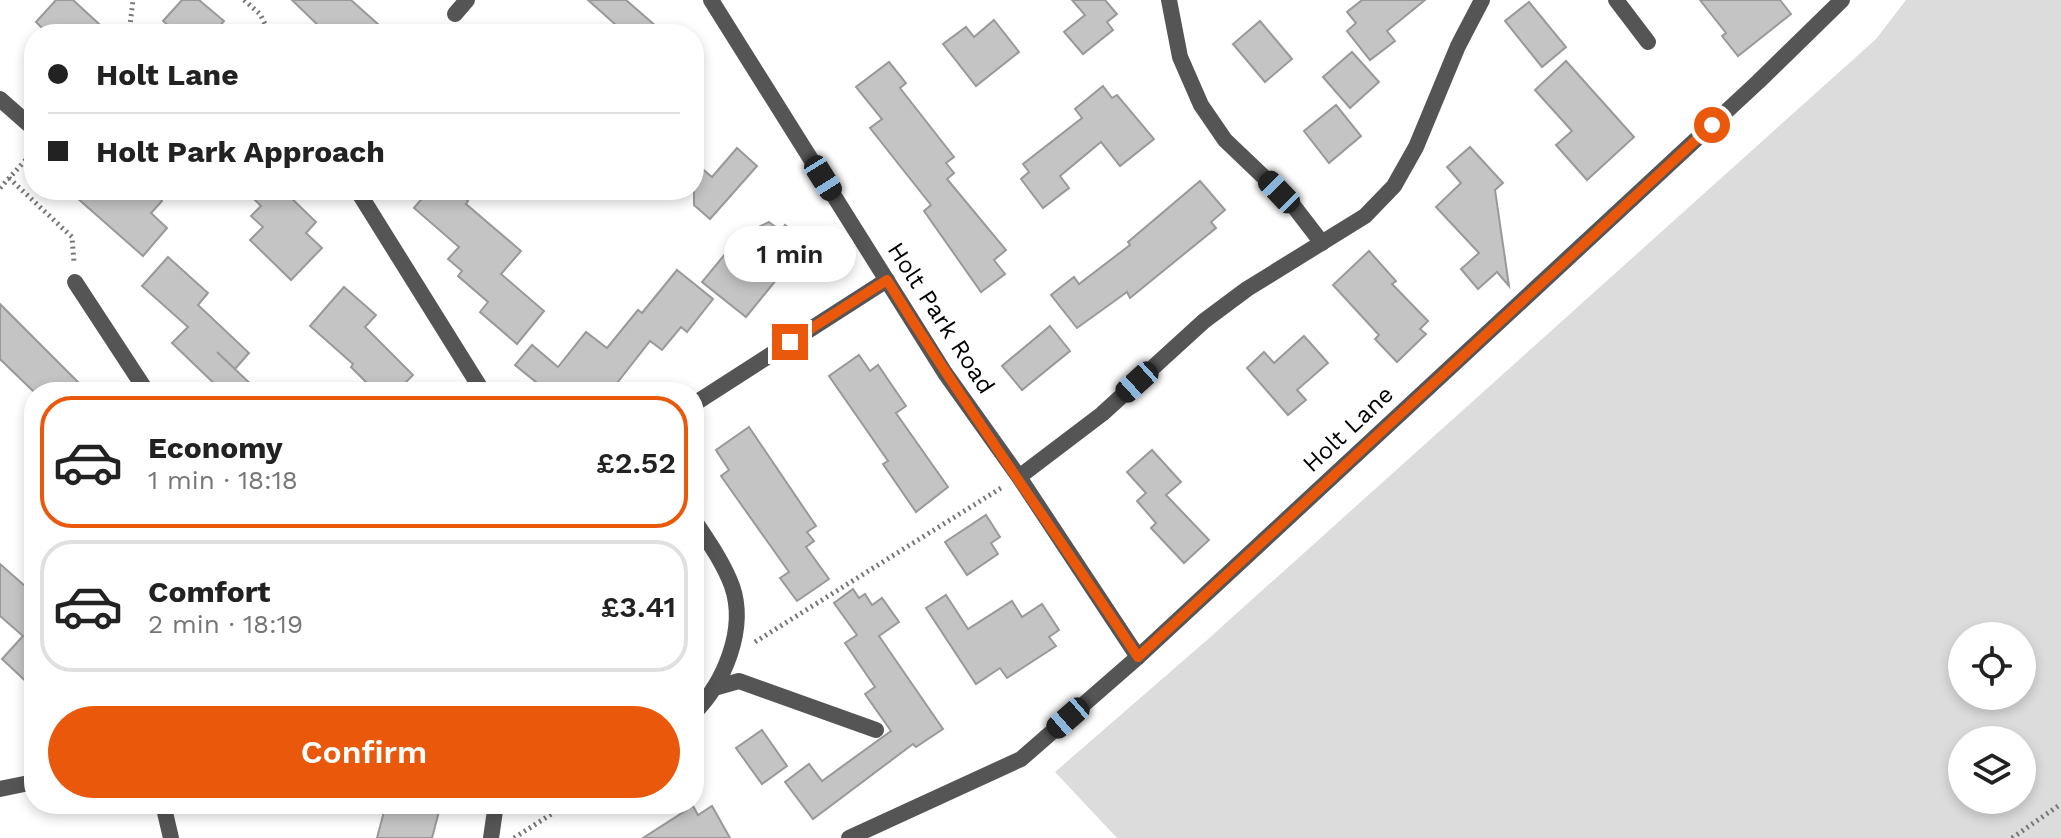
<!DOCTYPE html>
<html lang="en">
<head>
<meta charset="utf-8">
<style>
  body { margin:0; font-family:"Work Sans",sans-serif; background:#f6f6f6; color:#222; height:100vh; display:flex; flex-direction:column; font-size:30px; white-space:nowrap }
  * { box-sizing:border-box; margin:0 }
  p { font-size:26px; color:#767676 }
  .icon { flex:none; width:44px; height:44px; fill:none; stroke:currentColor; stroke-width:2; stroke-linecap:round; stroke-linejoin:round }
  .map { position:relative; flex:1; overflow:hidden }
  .details { position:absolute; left:24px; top:382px; width:680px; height:432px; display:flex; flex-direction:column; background:#fff; border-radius:32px; box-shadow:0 4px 12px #0003 }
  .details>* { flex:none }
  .hud { position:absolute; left:24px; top:24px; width:680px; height:176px; border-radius:32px; box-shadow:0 4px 12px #0003; display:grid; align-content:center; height:176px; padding:0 24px; background:#fff }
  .tools { position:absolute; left:1948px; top:622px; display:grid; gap:16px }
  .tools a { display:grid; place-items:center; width:88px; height:88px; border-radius:50%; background:#fff; box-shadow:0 4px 12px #0003; font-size:40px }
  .end { position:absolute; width:36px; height:36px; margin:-18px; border:10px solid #ea580c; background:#fff; box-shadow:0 0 0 4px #fff }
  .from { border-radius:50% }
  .bubble { position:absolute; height:56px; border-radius:28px; background:#fff; box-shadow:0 4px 12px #0003; font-size:26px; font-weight:600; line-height:56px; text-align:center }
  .car { position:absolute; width:24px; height:48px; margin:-24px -12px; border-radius:10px; box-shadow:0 0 6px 2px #0007; background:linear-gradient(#222 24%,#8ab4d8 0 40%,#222 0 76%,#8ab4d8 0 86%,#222 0) }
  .hud b { display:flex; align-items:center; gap:28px; height:76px; font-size:30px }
  .hud b+b { border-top:2px solid #e0e0e0 }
  .hud i { width:20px; height:20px; background:#222 }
  ul { padding:14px 0 0; list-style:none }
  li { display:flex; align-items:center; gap:24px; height:132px; margin:0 16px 12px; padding:0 8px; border:4px solid #e0e0e0; border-radius:32px }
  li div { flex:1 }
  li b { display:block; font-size:30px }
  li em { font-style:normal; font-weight:600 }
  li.current { border-color:#ea580c }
  li>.icon { width:72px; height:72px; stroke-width:1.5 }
  .action { display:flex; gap:16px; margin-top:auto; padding:16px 24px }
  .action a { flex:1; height:92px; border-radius:48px; background:#ea580c; color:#fff; font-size:32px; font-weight:600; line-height:92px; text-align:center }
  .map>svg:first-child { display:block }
</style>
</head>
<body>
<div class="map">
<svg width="2061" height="838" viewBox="0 0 2061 838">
  <rect width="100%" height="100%" fill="#fff"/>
  <path fill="#dcdcdc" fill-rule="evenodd" d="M1906,0H2061V838H1117L1055,772L1207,640L1876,39ZM1962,636H2022V696H1962ZM1962,740H2022V800H1962Z"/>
  <g fill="#c4c4c4" stroke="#999" stroke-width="2">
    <polygon points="56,0 73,0 110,34 48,34 36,22"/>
    <polygon points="182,0 199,0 224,21 213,34 178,34 163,21"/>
    <polygon points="292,0 351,0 389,34 327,34"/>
    <polygon points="588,0 626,0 665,34 626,34"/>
    <polygon points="1072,0 1105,0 1117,14 1107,22 1113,30 1083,54 1064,32 1085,15"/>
    <polygon points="1362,0 1425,0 1387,31 1395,41 1370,60 1347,31 1356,23 1347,12"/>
    <polygon points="1700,0 1780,0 1791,14 1738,56 1722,36 1726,33"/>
    <polygon points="1529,2 1566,47 1542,67 1505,21"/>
    <polygon points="994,20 1019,52 976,86 943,44 966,27 974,37"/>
    <polygon points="1260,21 1292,59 1265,82 1233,44"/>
    <polygon points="1352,52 1379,82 1350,108 1323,77"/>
    <polygon points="1566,61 1634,137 1587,180 1556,145 1572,131 1535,90"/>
    <polygon points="889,62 906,83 900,88 954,157 946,163 954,173 947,179 1006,250 994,260 1005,274 981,292 924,211 931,205 870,128 882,119 856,87"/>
    <polygon points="1103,86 1112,98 1117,95 1154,139 1120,166 1101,142 1060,176 1069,188 1043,208 1021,179 1029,172 1023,164 1082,118 1075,109"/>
    <polygon points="1336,105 1361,136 1329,163 1304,131"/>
    <polygon points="1470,147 1503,183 1495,190 1509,286 1497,272 1478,289 1461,269 1479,253 1436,207 1461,183 1447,167"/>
    <polygon points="737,148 757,166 710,219 694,205 694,162 712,177"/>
    <polygon points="1200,181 1225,210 1211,222 1216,228 1130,298 1127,292 1077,328 1051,295 1074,277 1079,284 1130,245 1128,242"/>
    <polygon points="68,190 150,190 162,201 151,213 167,228 143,256"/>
    <polygon points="245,190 283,190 316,222 306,233 322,248 291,280 250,240 263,227 251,216 261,206"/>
    <polygon points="429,190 455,190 468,201 466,204 521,251 501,274 544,311 517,344 480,312 488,302 458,276 462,271 448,259 459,247 414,208"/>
    <polygon points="769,222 781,231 785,225 807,242 746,317 702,282 740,236"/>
    <polygon points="1369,251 1396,281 1392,284 1428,321 1420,329 1426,334 1397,362 1375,339 1379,335 1333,285"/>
    <polygon points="168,257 208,293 198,305 249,353 235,369 217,352 259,392 223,392 172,343 188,327 142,286"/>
    <polygon points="677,270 713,299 687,332 681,327 662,350 650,341 610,392 538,392 542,387 515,365 532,345 558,367 586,332 607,348 638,310 642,313"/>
    <polygon points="344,287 376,315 365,327 413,375 396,392 376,392 351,367 353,364 310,326"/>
    <polygon points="0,304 88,392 34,392 0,359"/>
    <polygon points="1050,326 1070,351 1022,390 1002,366"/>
    <polygon points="1304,336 1328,363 1297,390 1306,400 1288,415 1247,368 1264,352 1274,363"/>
    <polygon points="859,355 870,371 878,365 906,406 896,413 948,487 916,512 883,464 888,461 829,376"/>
    <polygon points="749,427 816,526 807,532 814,541 806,547 829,579 797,601 780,578 789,572 721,476 729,470 716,450"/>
    <polygon points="1152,450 1181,482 1166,495 1209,540 1184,563 1151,528 1156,523 1137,501 1146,493 1127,472"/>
    <polygon points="986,515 1000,537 991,543 998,554 967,575 945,542"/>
    <polygon points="0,564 34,594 34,689 2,659 23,636 0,616"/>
    <polygon points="853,589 859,598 865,594 872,605 882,598 899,622 879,636 943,729 916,747 913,744 813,819 785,782 809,764 822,781 891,731 865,694 875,687 845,643 857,635 834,603"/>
    <polygon points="946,595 968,629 1012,601 1022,617 1042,604 1059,630 1049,637 1056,646 1007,678 1000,668 976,684 926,608"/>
    <polygon points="762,730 787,766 762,784 736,748"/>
    <polygon points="386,804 441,804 432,838 377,838"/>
    <polygon points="693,806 698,815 712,806 730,838 643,838"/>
  </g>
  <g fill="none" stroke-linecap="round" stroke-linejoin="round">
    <g stroke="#777" stroke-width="5" stroke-dasharray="2 4" stroke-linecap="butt">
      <polyline points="244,0 260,14 270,34"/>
      <polyline points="129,34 133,0"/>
      <polyline points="9,178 72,237 74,262"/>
      <polyline points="0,188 33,152"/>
      <polyline points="755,642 1001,488"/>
      <polyline points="514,838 567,804"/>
      <polyline points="2012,838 2061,804"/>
    </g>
    <polyline stroke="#555" stroke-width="16" points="714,688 739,681 876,730"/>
    <g stroke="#555" stroke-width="16">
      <polyline points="711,0 945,373 1019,477 1138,657"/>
      <polyline points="1169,0 1180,57 1201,105 1225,140 1292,204 1322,243"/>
      <polyline points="1616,0 1648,42"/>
      <polyline points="455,14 467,0"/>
      <polyline points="0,99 34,129"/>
      <polyline points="357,190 483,392"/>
      <polyline points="75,282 147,392"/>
      <polyline points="694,404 887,280"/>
      <polyline points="1019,477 1102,414 1204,321 1247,289 1365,216 1394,186 1416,147 1458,46 1482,0"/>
      <path d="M694,520C708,541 723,562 732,586C747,629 724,683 694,713"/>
      <polyline points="0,789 34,782"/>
      <polyline points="163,804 171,838"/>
      <polyline points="491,838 496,804"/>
      <polyline points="849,838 1021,759 1138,657 1758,82 1842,0"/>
    </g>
  </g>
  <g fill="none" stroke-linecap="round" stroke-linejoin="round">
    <path stroke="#ea580c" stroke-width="10" d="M790,342L887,280C966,408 1055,531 1138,657L1712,125"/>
  </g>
  <g text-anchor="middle" stroke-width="6" stroke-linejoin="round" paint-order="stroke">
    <g font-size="24" fill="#000" stroke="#fff">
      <text transform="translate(941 318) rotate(57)" y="8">Holt Park Road</text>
      <text transform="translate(1348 429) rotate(-43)" y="8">Holt Lane</text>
    </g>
  </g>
</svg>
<div class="tools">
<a><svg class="icon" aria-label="locate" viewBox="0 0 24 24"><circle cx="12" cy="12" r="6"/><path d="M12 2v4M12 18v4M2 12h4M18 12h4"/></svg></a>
<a><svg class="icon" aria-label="layers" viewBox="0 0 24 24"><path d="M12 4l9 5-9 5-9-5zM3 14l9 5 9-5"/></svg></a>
</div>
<i class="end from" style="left:1712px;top:125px"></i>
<i class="end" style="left:790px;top:342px"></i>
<div class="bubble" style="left:724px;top:226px;width:132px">1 min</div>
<i class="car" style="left:823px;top:178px;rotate:148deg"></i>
<i class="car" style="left:1279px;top:192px;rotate:316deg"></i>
<i class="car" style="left:1137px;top:382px;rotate:228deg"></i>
<i class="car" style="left:1068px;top:718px;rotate:229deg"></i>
<div class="hud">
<b><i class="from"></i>Holt Lane</b>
<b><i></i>Holt Park Approach</b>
</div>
<section class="details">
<ul>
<li class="current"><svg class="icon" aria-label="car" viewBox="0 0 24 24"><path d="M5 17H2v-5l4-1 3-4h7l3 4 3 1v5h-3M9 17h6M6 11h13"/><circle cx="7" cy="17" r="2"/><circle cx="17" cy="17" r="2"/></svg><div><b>Economy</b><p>1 min · 18:18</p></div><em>£2.52</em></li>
<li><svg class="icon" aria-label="car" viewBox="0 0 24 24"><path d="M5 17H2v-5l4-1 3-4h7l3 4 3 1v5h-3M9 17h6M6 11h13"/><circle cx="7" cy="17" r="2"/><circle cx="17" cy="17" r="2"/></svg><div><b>Comfort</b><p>2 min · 18:19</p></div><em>£3.41</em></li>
</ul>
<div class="action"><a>Confirm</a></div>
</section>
</div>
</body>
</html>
